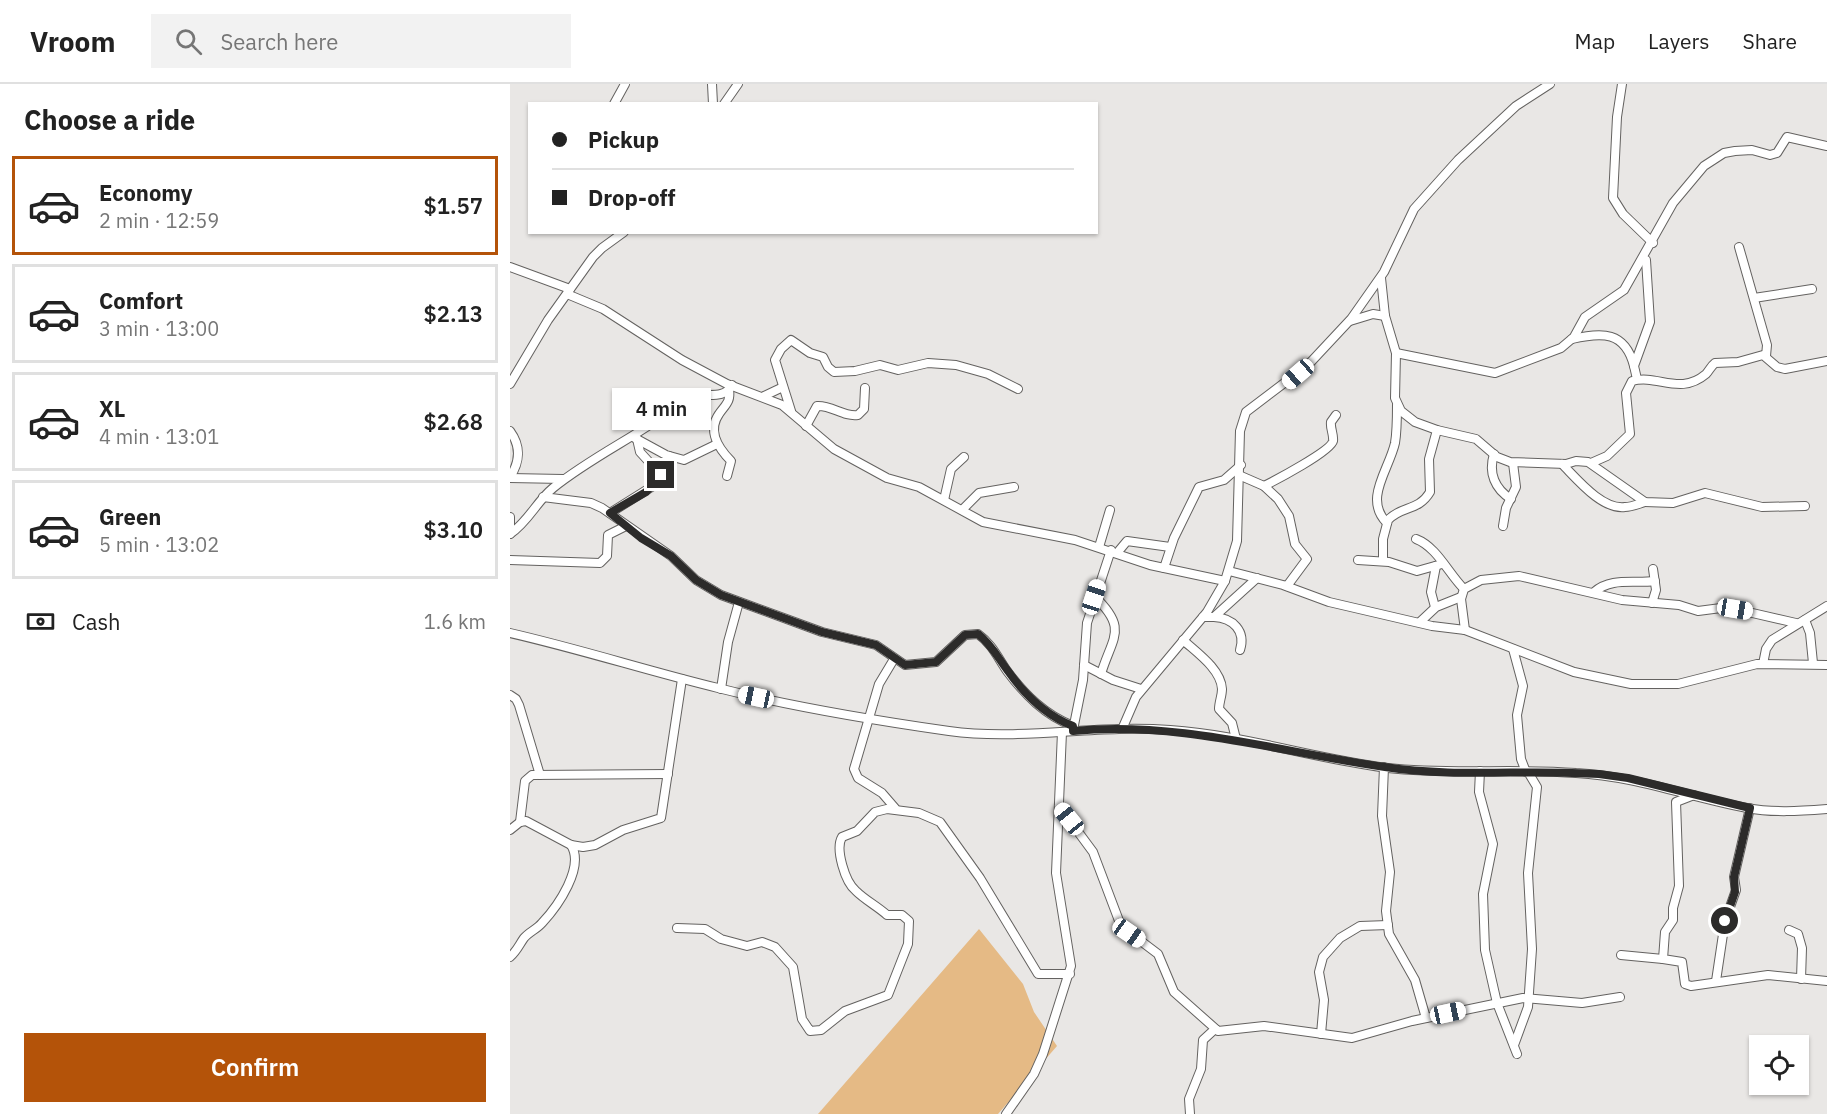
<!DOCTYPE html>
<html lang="en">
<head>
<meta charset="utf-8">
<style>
  body { margin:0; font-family:"IBM Plex Sans",sans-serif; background:#f2f2f2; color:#222; height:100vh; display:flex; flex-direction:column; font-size:22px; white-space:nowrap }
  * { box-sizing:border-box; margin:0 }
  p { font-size:20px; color:#767676 }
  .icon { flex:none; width:33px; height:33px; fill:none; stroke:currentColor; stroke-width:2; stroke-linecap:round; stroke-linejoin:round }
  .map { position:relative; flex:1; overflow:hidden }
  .panel { display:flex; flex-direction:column; background:#fff; width:510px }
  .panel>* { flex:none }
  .banner { position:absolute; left:18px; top:18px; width:570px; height:132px; border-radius:0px; box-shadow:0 2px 4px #0004; display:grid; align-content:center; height:132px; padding:0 24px; background:#fff }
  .tools { position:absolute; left:1239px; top:951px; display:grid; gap:12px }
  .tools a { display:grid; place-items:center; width:60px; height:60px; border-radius:0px; background:#fff; box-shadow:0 2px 4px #0004; font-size:30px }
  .end { position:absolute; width:27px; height:27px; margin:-14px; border:8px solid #2c2b2a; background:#fff; box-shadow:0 0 0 3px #fff }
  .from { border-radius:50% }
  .bubble { position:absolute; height:42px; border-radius:0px; background:#fff; box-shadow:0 2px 4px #0004; font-size:20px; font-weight:600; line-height:42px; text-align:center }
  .car { position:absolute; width:18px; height:36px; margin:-18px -9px; border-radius:8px; box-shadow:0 0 4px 2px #0007; background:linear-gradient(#fff 24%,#345 0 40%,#fff 0 76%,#345 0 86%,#fff 0) }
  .banner b { display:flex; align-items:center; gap:21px; height:57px; font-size:22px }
  .banner b+b { border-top:2px solid #e0e0e0 }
  .banner i { width:15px; height:15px; background:#222 }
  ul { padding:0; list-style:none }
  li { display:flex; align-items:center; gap:18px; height:99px; margin:0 12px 9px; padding:0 12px; border:3px solid #e0e0e0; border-radius:0px }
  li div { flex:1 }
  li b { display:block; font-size:22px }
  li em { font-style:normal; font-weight:600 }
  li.active { border-color:#b45309 }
  li>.icon { width:54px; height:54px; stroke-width:1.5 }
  h2 { padding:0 24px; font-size:27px; line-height:72px }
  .pay { display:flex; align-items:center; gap:15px; height:66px; padding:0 24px; font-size:22px }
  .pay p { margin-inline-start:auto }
  .button { display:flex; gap:12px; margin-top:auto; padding:12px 24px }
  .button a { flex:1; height:69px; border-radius:0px; background:#b45309; color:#fff; font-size:24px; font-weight:600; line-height:69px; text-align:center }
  header { display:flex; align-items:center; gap:36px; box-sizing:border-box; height:84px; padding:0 30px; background:#fff; border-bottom:2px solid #e0e0e0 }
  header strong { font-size:28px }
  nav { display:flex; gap:33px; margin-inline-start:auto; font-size:21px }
  .search { width:420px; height:54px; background:#f2f2f2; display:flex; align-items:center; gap:15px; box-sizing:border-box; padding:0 21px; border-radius:0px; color:#767676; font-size:22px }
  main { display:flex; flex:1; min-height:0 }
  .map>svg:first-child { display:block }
</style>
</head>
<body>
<header>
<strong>Vroom</strong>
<div class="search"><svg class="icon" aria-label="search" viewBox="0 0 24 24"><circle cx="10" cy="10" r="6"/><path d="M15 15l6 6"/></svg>Search here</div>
<nav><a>Map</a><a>Layers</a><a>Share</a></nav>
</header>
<main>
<section class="panel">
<h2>Choose a ride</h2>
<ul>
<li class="active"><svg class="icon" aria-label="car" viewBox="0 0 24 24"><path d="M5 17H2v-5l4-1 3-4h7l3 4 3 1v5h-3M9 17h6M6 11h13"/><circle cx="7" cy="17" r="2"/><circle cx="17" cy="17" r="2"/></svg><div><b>Economy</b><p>2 min · 12:59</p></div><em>$1.57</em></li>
<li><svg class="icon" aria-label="car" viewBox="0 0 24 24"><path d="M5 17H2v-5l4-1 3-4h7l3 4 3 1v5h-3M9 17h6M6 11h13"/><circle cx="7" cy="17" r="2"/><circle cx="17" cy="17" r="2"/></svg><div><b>Comfort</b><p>3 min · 13:00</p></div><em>$2.13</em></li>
<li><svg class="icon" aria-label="car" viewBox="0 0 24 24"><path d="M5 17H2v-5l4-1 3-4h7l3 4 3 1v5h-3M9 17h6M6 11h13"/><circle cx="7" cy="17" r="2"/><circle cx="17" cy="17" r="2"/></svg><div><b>XL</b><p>4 min · 13:01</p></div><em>$2.68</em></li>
<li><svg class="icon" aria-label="car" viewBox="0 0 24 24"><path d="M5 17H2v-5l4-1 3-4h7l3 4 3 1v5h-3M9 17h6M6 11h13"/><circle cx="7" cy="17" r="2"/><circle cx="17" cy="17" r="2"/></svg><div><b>Green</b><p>5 min · 13:02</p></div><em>$3.10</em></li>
</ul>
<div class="pay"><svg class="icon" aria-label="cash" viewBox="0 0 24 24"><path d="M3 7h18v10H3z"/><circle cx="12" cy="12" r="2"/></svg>Cash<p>1.6 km</p></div>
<div class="button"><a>Confirm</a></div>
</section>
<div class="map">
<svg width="1317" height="1030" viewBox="0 0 1317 1030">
  <rect width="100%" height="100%" fill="#e9e7e5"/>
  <polygon fill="#e5ba85" points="469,845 513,900 524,928 547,962 488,1030 308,1030"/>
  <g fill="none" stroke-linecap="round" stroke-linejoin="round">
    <defs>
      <g id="street">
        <polyline points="202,0 203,20"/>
        <polyline points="1112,0 1107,33 1103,114 1113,130 1143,159"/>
        <polyline points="104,20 115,0"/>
        <polyline points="214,20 228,0"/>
        <polyline points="1229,163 1257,261 1256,272"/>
        <polyline points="0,183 60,205"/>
        <polyline points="871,194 875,232 886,269 885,314 891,327 905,338 927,346 966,355 987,373 1000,378 1056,380 1066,377 1078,378 1135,418 1163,419 1195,409 1252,423 1295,422"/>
        <polyline points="57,210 93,225 172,276 217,300 272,321 324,365 377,394 409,403 473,438 565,456 640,481 715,497"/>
        <polyline points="1244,214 1302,205"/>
        <polyline points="840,237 863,230 875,232"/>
        <path d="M1062,255C1092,248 1115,247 1124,282"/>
        <polyline points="886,269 985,289 1051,264 1064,253 1075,233 1114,206 1163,119 1194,82 1214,69 1225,67 1242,66 1260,71 1267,69 1277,53 1317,62"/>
        <polyline points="1127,295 1124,282 1140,238 1136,176"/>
        <polyline points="0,300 38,236 83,173 92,164 114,148"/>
        <polyline points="254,312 273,303"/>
        <polyline points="281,327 265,276 271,265 281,256 300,269 313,273 318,283 324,288 345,287 370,281 388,286 418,279 446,281 478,290 508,305"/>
        <path d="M296,342L307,322C322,321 333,333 348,331L354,325L355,304"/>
        <path d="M0,347C11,362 10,378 0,393"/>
        <polyline points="123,353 156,371 174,376 207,360"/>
        <polyline points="127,355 130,368 151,391"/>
        <path d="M984,370C978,389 985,405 1001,415"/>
        <path d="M1081,379L1097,372L1120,350L1116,309L1122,297C1148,290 1170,312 1196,290C1199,287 1201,282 1205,279L1228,278L1253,271L1267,283L1275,285L1317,277"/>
        <path d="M1052,380C1067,395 1092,426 1115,423C1122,423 1128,420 1135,418"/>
        <path d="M217,392L221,377C209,365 197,347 209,330C215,321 221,318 219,306"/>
        <polyline points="731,392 754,402 768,415 779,432 785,460 797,475 777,502"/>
        <polyline points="0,394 53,395"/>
        <path d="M754,402C766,396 821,367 823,357C824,351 820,344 821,338L826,331"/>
        <path d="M33,413L81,419L92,424L161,472L186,496L211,511L312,548L366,561L395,581L426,578L455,551L468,550C482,560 488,574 497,587C515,611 535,631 563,642"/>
        <polyline points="434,416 441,385 454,373"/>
        <polyline points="452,426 469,409 504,403"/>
        <polyline points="100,429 143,402 159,372"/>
        <polyline points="0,433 0,450"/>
        <path d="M877,439C853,415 879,386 885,359C887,347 887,334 887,321"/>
        <polyline points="993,442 996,424 1006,403 1003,379"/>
        <path d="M0,450C18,438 27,417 43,404C85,370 135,349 176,315C189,305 213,319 222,301"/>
        <path d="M906,455C927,463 938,489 954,505"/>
        <polyline points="589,463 600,426"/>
        <polyline points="607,469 617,457 660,463"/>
        <polyline points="0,476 90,479 97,472 98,451 116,442"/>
        <polyline points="848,476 879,478 907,487 932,480"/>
        <path d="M873,477V455L878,436C892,421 908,428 920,408L919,375L927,346"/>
        <polyline points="654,484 664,454 689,403 714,396 731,381"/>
        <polyline points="719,487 773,501 819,518 922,542 955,546 1064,588 1121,600 1168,600 1247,580 1317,581"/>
        <path d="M1084,508C1102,493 1123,500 1145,497"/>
        <path d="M584,512C619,545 602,553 591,590"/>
        <polyline points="1142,519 1146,506 1143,485"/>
        <polyline points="925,523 921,508 926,482"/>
        <polyline points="693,533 704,533 747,494"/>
        <path d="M704,533C723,534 736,547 730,566"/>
        <polyline points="1295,536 1300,549 1303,579"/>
        <polyline points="910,538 926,523 951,513"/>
        <polyline points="955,546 951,515 954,505 971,496 1009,492 1112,516 1169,521 1188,527 1211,524 1225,525 1286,539"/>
        <path d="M0,549C70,565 138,587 208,604C283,623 362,636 439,647C512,657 586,640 660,646C734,651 805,675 878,684C941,691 1003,684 1066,689C1125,692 1179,713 1237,724C1263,729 1290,727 1317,725"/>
        <path d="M673,556C686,568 711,585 712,605C712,612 709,618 709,625L722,639L726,655"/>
        <polyline points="1003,565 1013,602 1007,631 1011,675 1016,688"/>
        <polyline points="384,575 369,600 344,685 348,694 372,709 385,724"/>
        <polyline points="1253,580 1256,565 1262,556 1317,522"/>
        <polyline points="574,581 603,596 631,605"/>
        <polyline points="211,605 218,558 229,518"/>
        <polyline points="0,611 6,615 9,621 30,691"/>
        <polyline points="613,643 626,613 697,528 715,497 727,457 730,347 736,328 798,281 841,235 874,188 904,125 948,76 1006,22 1040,0"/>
        <polyline points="563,646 573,596 577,539 601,466"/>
        <polyline points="874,683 872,732 880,788 876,827 879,850 905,896 916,934"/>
        <polyline points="970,687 969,708 983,760 973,810 975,866 987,919 1007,970"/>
        <polyline points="1184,711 1166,718 1169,802 1163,824 1163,836 1155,848 1153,875 1172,878 1175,900 1181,902 1258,891 1317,897"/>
        <polyline points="549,722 583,768 611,842 648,870 664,908 708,947 754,942 842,954 902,937 1013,914 1072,919 1110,913"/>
        <polyline points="10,738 15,697 22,691 158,690"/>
        <polyline points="0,746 10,738 16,737 61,761 73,763 85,761 113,746 151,734 172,595"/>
        <path d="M167,844L195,845L211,855L237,862L252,858L265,863L283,883L292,935L300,947L311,946L335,927L378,911L398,860L399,837L392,831H377C367,822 355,816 346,807C335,798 325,765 332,753L347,747L365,728L377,725L409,729L430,738L470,794L528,890H560"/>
        <polyline points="1279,846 1288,850 1292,864 1291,895"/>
        <polyline points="1111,871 1153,875"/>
        <path d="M0,873C7,867 9,861 14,854C19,848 27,845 32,839C48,822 75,783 61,761"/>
        <polyline points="1206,897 1215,837 1226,806 1224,793 1240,724"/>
        <polyline points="811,950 814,916 809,888 813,873 830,854 850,842 878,841"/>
        <polyline points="1004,961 1018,923 1022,865 1018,789 1027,703 1018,688"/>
        <polyline points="496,1030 524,990 533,970 561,882 546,789 552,648"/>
        <polyline points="680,1030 679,1015 691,985 693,956 705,945"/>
      </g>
    </defs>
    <use href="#street" stroke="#646260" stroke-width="10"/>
    <use href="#street" stroke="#fff" stroke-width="8"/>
  </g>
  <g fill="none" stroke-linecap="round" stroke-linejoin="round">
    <path stroke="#2c2b2a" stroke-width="8" d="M151,391L136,408L100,429L131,454L161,472L186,496L211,511L312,548L366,561L395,581L426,578L455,551L468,550C482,561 488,574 498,587C515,611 535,631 563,642V647C670,637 769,668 875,683C945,694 1018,685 1089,690L1118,694L1240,724L1224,793L1225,808L1215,837"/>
  </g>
</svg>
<div class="tools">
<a><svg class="icon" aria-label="locate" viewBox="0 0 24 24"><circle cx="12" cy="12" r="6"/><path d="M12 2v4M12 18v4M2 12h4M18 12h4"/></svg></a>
</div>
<i class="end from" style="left:1215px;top:837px"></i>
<i class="end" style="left:151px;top:391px"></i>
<div class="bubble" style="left:102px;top:304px;width:99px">4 min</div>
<i class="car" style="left:788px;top:290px;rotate:229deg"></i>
<i class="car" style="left:584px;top:513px;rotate:18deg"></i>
<i class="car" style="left:1225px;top:525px;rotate:100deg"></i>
<i class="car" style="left:246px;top:613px;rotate:282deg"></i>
<i class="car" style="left:559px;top:735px;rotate:321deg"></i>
<i class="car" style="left:619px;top:849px;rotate:125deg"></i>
<i class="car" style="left:938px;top:929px;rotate:78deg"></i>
<div class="banner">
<b><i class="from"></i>Pickup</b>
<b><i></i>Drop-off</b>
</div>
</div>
</main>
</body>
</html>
